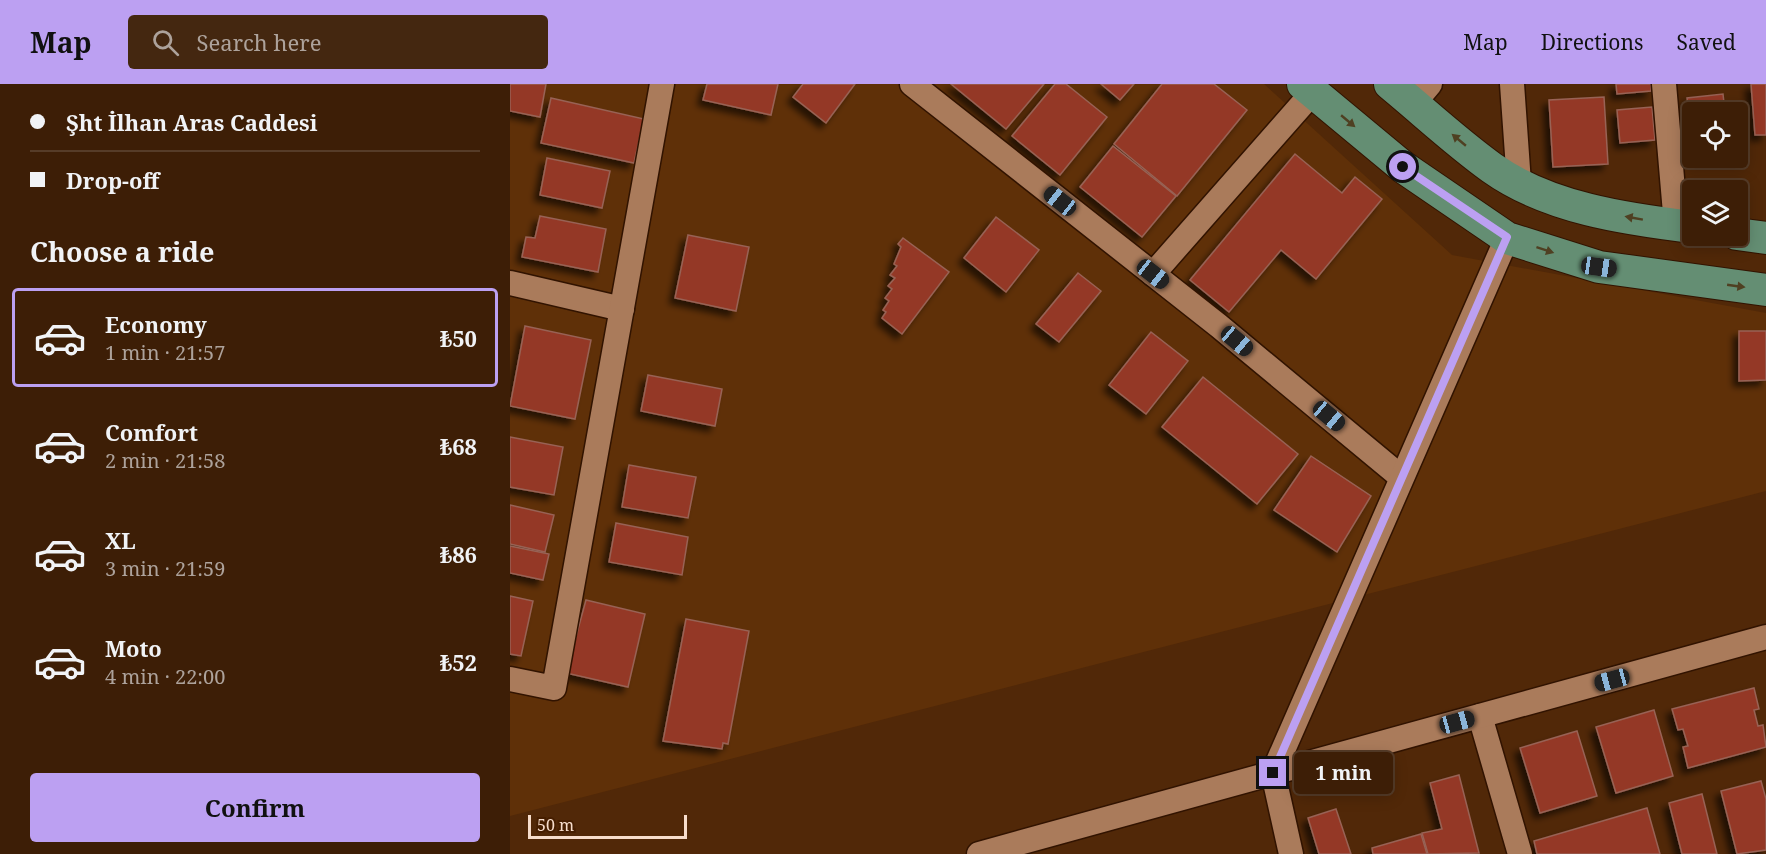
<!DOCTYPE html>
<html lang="en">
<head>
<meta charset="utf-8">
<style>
  body { margin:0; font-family:"Noto Serif",serif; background:#442710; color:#f1f3f6; height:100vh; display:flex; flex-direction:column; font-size:22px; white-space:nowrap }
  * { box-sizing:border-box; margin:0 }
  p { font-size:20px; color:#ada29b }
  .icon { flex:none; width:33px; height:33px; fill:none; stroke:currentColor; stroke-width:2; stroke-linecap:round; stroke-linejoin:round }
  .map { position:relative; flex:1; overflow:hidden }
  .panel { display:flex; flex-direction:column; background:#3d1e06; width:510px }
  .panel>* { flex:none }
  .hud { display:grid; align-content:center; height:132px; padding:0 30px; background:#3d1e06 }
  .buttons { position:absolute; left:1172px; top:18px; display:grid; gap:12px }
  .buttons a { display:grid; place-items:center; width:66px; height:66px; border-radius:6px; background:#3d1e06; box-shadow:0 3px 15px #0003,0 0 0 2px #563c28; font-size:30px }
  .scale { position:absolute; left:18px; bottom:15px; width:159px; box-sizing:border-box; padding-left:6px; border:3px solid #f7ddcc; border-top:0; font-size:16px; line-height:21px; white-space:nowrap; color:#f7ddcc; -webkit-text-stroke:4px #461e00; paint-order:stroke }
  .end { position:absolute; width:27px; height:27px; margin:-14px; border:8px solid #bca0f2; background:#111; box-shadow:0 0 0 3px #111 }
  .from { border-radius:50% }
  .bubble { position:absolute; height:42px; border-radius:6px; background:#3d1e06; box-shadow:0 3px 15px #0003,0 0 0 2px #563c28; font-size:20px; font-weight:700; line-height:42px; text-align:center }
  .car { position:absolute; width:18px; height:36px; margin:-18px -9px; border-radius:8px; box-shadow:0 0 4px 2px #0007; background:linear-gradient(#222 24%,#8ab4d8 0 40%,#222 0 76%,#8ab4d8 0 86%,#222 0) }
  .hud b { display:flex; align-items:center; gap:21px; height:57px; font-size:22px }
  .hud b+b { border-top:2px solid #563c28 }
  .hud i { width:15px; height:15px; background:#f1f3f6 }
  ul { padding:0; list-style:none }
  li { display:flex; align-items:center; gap:18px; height:99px; margin:0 12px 9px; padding:0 18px; border:3px solid transparent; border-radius:6px }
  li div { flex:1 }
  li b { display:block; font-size:22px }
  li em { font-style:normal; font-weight:700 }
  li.selected { border-color:#bca0f2 }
  li>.icon { width:54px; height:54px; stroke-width:1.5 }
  h2 { padding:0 30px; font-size:27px; line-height:72px }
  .primary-button { display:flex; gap:12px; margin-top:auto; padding:12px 30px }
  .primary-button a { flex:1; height:69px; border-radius:6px; background:#bca0f2; color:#111; font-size:24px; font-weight:700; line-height:69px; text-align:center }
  header { display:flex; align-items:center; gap:36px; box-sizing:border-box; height:84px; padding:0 30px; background:#bca0f2; color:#111 }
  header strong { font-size:28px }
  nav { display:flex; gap:33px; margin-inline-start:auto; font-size:21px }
  .search { width:420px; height:54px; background:#442710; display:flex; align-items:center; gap:15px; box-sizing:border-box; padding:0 21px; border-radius:6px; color:#ada29b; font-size:22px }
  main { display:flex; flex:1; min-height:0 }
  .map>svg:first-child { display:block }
</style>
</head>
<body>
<header>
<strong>Map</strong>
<div class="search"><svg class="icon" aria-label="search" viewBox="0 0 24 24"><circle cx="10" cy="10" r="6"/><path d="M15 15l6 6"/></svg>Search here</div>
<nav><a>Map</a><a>Directions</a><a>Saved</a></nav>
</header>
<main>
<section class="panel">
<div class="hud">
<b><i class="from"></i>Şht İlhan Aras Caddesi</b>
<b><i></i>Drop-off</b>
</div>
<h2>Choose a ride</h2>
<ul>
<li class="selected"><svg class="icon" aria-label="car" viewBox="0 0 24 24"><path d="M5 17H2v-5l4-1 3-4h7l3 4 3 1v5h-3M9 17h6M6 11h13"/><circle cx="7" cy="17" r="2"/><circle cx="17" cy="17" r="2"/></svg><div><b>Economy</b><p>1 min · 21:57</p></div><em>₺50</em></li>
<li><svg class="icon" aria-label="car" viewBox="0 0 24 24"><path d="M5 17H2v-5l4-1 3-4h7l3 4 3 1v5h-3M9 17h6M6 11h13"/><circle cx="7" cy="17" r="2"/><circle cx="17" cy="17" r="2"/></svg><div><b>Comfort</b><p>2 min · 21:58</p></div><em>₺68</em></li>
<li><svg class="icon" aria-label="car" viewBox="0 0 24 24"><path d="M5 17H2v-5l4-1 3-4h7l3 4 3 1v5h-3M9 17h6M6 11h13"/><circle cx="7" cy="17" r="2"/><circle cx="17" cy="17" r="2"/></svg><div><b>XL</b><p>3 min · 21:59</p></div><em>₺86</em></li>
<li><svg class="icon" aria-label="car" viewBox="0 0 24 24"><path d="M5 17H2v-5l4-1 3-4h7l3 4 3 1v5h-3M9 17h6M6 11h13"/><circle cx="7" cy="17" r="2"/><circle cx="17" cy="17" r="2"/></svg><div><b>Moto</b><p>4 min · 22:00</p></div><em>₺52</em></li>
</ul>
<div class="primary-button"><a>Confirm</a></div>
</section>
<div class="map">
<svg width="1256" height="770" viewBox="0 0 1256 770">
  <defs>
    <filter id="shadow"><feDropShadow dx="-5.5" dy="5.5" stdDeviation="3" flood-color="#0009"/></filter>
  </defs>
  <rect width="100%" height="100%" fill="#512808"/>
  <polygon fill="#5f3008" points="0,0 754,0 942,171 1256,229 1256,407 0,732"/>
  <g fill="#943925" stroke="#986255" stroke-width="1.5" filter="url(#shadow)">
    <polygon points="0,0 36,0 30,33 0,27"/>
    <polygon points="197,0 268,0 261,31 193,16"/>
    <polygon points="293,0 345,0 316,39 283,13"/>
    <polygon points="441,0 534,0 496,45"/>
    <polygon points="545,0 556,0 597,33 550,91 502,52"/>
    <polygon points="591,0 624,0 610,16"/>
    <polygon points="652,0 704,0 737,26 667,112 604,60"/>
    <polygon points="1106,0 1141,0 1141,7 1107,10"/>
    <polygon points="1241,0 1256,0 1256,51 1245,51"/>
    <polygon points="1213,10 1215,28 1182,28 1181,46 1177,14"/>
    <polygon points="1094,13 1098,80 1043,83 1039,16"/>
    <polygon points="41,14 134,35 124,79 31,59"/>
    <polygon points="1142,23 1145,56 1110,59 1107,26"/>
    <polygon points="603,62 666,112 632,153 570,103"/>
    <polygon points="785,70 832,109 845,93 872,115 806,195 771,166 719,228 680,196"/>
    <polygon points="37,74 100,87 92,124 30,111"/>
    <polygon points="30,132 96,145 88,188 12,173 16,153 25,154"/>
    <polygon points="486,133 529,166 496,208 454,174"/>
    <polygon points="178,151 239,163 226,227 165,214"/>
    <polygon points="393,154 439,188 392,250 372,234 376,228 373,226 379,217 375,214 382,205 378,202 385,194 380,191 387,182 384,180 391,163 388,160"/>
    <polygon points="568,189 591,207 549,258 526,240"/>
    <polygon points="15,242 81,256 65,335 0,322"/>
    <polygon points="1229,247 1256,247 1256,296 1229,297"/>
    <polygon points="641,248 678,277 636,330 599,301"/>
    <polygon points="138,291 212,305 205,342 131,327"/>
    <polygon points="693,293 788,370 747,420 652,343"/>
    <polygon points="0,353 53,363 44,411 0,403"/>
    <polygon points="801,372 861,412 827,468 764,426"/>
    <polygon points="119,381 186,393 178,434 112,423"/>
    <polygon points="0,421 44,431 35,468 0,460"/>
    <polygon points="106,439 178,453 172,491 99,478"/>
    <polygon points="0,462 39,470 33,496 0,489"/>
    <polygon points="0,512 23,517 11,572 0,570"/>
    <polygon points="76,516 135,530 118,603 56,589"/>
    <polygon points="176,535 239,547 218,660 213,659 212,665 153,657"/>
    <polygon points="1244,604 1249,625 1244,626 1248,642 1253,641 1256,663 1178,684 1173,663 1178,662 1173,645 1168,646 1162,625"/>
    <polygon points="1144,626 1163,692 1106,709 1086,643"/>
    <polygon points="1067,647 1087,712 1030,729 1010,664"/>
    <polygon points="949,691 969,769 918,770 912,749 932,745 920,699"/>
    <polygon points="1251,697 1256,715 1256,766 1227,770 1211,707"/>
    <polygon points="1192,710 1207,770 1172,770 1159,719"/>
    <polygon points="1137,724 1150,770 1027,770 1024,757"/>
    <polygon points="826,725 841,770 809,770 798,734"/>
    <polygon points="911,750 917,770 863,770 862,764"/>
  </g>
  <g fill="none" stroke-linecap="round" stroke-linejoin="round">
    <defs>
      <g id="minor">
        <polyline points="402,0 709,242 891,393"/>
        <polyline points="1002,0 1009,99"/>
        <polyline points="1154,0 1166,141"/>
        <polyline points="904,19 920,0"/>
        <polyline points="643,190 803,8"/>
        <polyline points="0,199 112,225"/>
        <polyline points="0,595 44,604 152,0"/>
        <polyline points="970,632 1010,770"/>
        <polyline points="469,770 1256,553"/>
        <polyline points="781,770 763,689 997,154"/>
      </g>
      <g id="major">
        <polyline points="793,0 893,83 997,154 1089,183 1256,206"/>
        <path d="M880,0C914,28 947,59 982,84C1038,124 1116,135 1182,143"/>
        <polyline points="1227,150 1256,154"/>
      </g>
    </defs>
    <use href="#minor" stroke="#311300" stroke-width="27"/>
    <use href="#major" stroke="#311300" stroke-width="34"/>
    <use href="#minor" stroke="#aa7b5b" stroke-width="24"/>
    <use href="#major" stroke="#648e73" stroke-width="32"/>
  </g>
  <defs><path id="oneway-solid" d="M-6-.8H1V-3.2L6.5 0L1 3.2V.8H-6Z" transform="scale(1.5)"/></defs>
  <g fill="#4f4022">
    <use href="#oneway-solid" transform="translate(838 37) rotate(40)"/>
    <use href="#oneway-solid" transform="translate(949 56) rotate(-140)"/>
    <use href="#oneway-solid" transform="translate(1124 134) rotate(-170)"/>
    <use href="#oneway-solid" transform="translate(1035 166) rotate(18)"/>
    <use href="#oneway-solid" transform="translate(1226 202) rotate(8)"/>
  </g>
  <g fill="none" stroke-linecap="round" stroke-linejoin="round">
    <polyline stroke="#bca0f2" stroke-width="8" points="763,689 997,153 893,83"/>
  </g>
</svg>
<div class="buttons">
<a><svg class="icon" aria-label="locate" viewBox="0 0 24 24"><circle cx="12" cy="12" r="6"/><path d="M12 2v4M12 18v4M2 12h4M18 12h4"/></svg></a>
<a><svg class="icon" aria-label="layers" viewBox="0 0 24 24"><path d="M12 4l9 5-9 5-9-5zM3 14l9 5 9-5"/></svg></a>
</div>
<div class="scale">50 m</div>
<i class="end from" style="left:893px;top:83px"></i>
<i class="end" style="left:763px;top:689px"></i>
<div class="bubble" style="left:784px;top:668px;width:99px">1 min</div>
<i class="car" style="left:550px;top:117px;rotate:308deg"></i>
<i class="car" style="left:1089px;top:183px;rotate:98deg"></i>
<i class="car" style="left:643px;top:190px;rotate:128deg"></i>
<i class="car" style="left:727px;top:257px;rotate:130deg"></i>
<i class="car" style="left:819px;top:332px;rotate:130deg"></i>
<i class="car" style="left:1102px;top:596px;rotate:255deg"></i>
<i class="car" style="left:947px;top:638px;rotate:75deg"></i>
</div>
</main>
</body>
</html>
